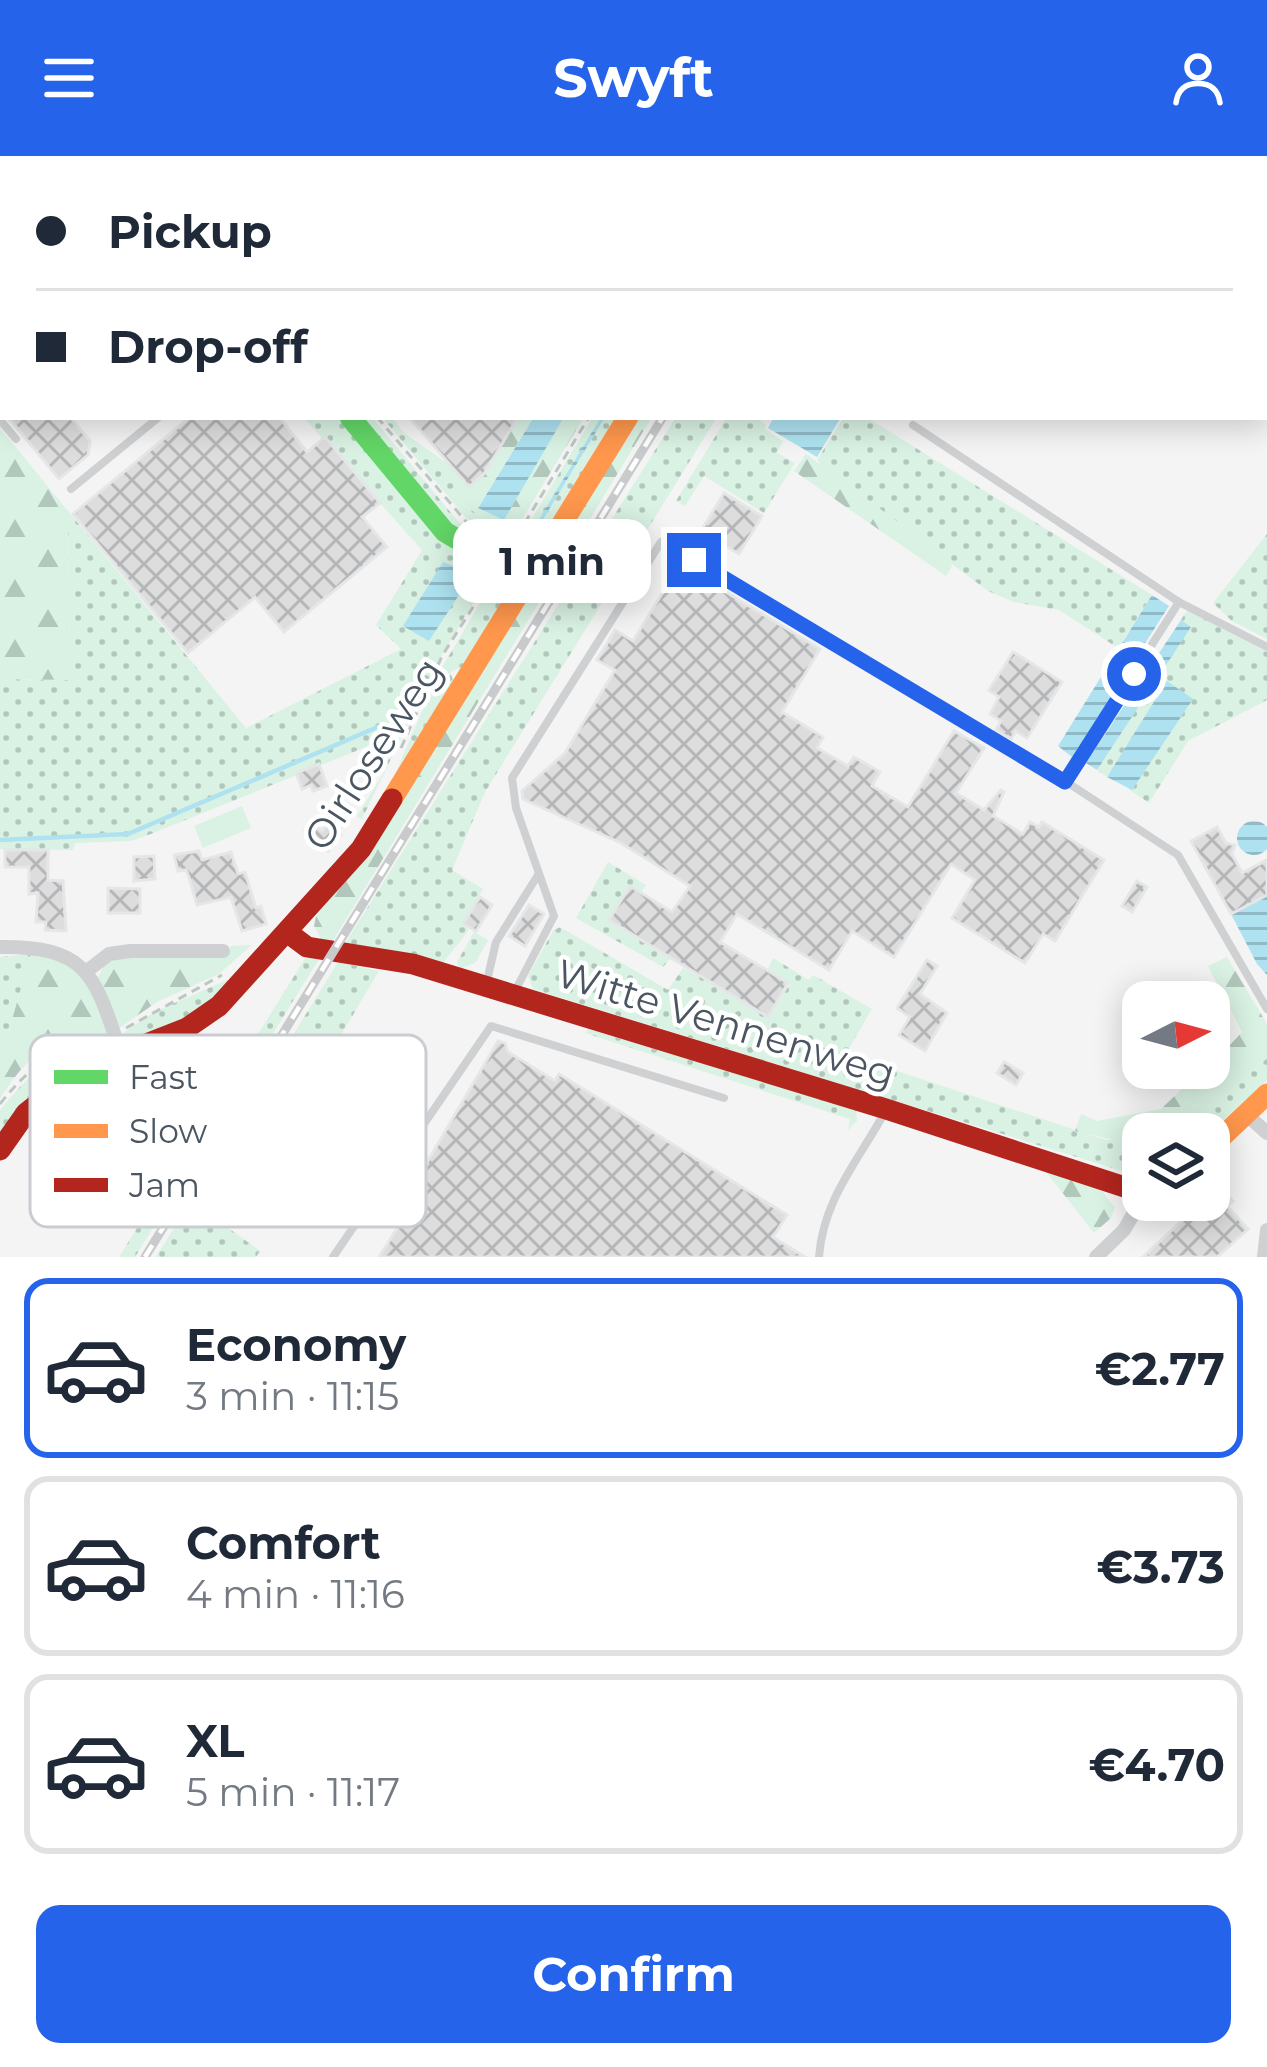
<!DOCTYPE html>
<html lang="en">
<head>
<meta charset="utf-8">
<style>
  body { margin:0; font-family:Montserrat,sans-serif; background:#f2f2f3; color:#1f2937; height:100vh; display:flex; flex-direction:column; font-size:45px; white-space:nowrap }
  * { box-sizing:border-box; margin:0 }
  p { font-size:39px; color:#747a83 }
  .icon { flex:none; width:66px; height:66px; fill:none; stroke:currentColor; stroke-width:2; stroke-linecap:round; stroke-linejoin:round }
  .map { position:relative; height:1101px; overflow:hidden }
  .details { display:flex; flex-direction:column; background:#fff; flex:1 }
  .details>* { flex:none }
  .guide { position:absolute; left:0px; top:0px; width:1269px; height:264px; box-shadow:0 6px 30px #0003; display:grid; align-content:center; height:264px; padding:0 36px; background:#fff }
  .needle { width:78px; rotate:84deg }
  .tools { position:absolute; left:1122px; top:825px; display:grid; gap:24px }
  .tools a { display:grid; place-items:center; width:108px; height:108px; border-radius:24px; background:#fff; box-shadow:0 6px 30px #0003; font-size:60px }
  .end { position:absolute; width:54px; height:54px; margin:-27px; border:15px solid #2563eb; background:#fff; box-shadow:0 0 0 6px #fff }
  .from { border-radius:50% }
  .bubble { position:absolute; height:84px; border-radius:24px; background:#fff; box-shadow:0 6px 30px #0003; font-size:39px; font-weight:700; line-height:84px; text-align:center }
  .guide b { display:flex; align-items:center; gap:42px; height:114px; font-size:45px }
  .guide b+b { border-top:3px solid #e0e1e3 }
  .guide i { width:30px; height:30px; background:#1f2937 }
  ul { padding:21px 0 0; list-style:none }
  li { display:flex; align-items:center; gap:36px; height:180px; margin:0 24px 18px; padding:0 12px; border:6px solid #e0e1e3; border-radius:24px }
  li div { flex:1 }
  li b { display:block; font-size:45px }
  li em { font-style:normal; font-weight:700 }
  li.current { border-color:#2563eb }
  li>.icon { width:108px; height:108px; stroke-width:1.5 }
  .button { display:flex; gap:24px; margin-top:auto; padding:24px 36px }
  .button a { flex:1; height:138px; border-radius:24px; background:#2563eb; color:#fff; font-size:48px; font-weight:700; line-height:138px; text-align:center }
  header { display:flex; justify-content:space-between; align-items:center; height:156px; padding:0 36px; background:#2563eb; color:#fff; font-size:54px; font-weight:700 }
  .map>svg:first-child { display:block }
</style>
</head>
<body>
<header><svg class="icon" aria-label="menu" viewBox="0 0 24 24"><path d="M4 6h16M4 12h16M4 18h16"/></svg>Swyft<svg class="icon" aria-label="person" viewBox="0 0 24 24"><circle cx="12" cy="8" r="4"/><path d="M4 21q1-7 8-7t8 7"/></svg></header>
<div class="map">
<svg width="1267" height="1101" viewBox="0 0 1267 1101">
  <defs>
    <pattern id="grass-dots" width="8" height="8" patternUnits="userSpaceOnUse" patternTransform="scale(3)"><rect width="8" height="8" fill="#d9f2e3"/><path d="M2 2h.1M6 6h.1" fill="none" stroke="#b2c7bb" stroke-width="1.8" stroke-linecap="round"/></pattern>
    <pattern id="forest-firs" width="22" height="20" patternUnits="userSpaceOnUse" patternTransform="scale(3)"><rect width="22" height="20" fill="#d9f2e3"/><path d="M5 1l3.5 6h-7zM16 11l3.5 6h-7z" fill="#b2c7bb"/></pattern>
    <pattern id="water-rules" width="6" height="5" patternUnits="userSpaceOnUse" patternTransform="scale(3)"><rect width="6" height="5" fill="#aee2f0"/><path d="M0 2.5h6" fill="none" stroke="#90bac6"/></pattern>
    <pattern id="building-cross-hatch" width="8" height="8" patternUnits="userSpaceOnUse" patternTransform="scale(3)"><rect width="8" height="8" fill="#ddddde"/><path d="M0 0l8 8M0 8l8-8" fill="none" stroke="#b5b6b7"/></pattern>
  </defs>
  <rect width="100%" height="100%" fill="#f4f4f4"/>
  <g fill="url(#grass-dots)">
    <polygon points="303,261 342,261 491,416 435,511 362,663 357,660 381,621 398,578 151,678 131,685 75,687 73,694 0,693 0,523 70,524 68,355 246,572 401,493 376,469 422,394"/>
    <polygon points="358,261 372,261 461,369 503,397 449,367"/>
    <polygon points="382,261 392,261 404,277 471,324 457,345 512,380 509,387 466,362"/>
    <polygon points="593,261 601,261 524,395 605,261 620,261 533,406 508,402"/>
    <polygon points="676,261 717,261 485,636 452,714 483,733 462,768 469,774 443,807 344,789"/>
    <polygon points="727,261 755,261 766,269 765,273 783,285 777,297 795,307 764,357 704,320 685,350 676,345"/>
    <polygon points="844,261 866,261 1152,439 1118,492 1059,454 1014,446 988,435 823,311 817,304"/>
    <polygon points="1267,378 1267,483 1232,465 1213,447"/>
    <polygon points="500,413 511,425 512,435 468,508 450,516 455,529 393,623 437,520"/>
    <polygon points="1187,454 1267,496 1267,544 1188,585 1149,647 1127,632 1133,633 1168,525 1107,621 1097,614 1190,471 1181,464"/>
    <polygon points="608,706 646,729 642,735 629,730 608,765 670,803 663,811 576,762"/>
    <polygon points="560,771 668,834 683,812 771,858 790,828 768,813 773,802 809,824 813,819 872,853 837,913 849,916 858,902 1106,984 1143,980 1143,1018 1135,1019 533,833 528,820 553,775"/>
    <polygon points="474,776 488,784 476,806 460,813 457,806"/>
    <polygon points="31,798 0,905 0,801"/>
    <polygon points="306,801 319,803 135,1101 119,1101"/>
    <polygon points="338,806 379,815 227,1071 260,1095 256,1101 156,1101"/>
    <path d="M227,824H233C211,844 152,894 123,877L154,856Z"/>
    <polygon points="588,873 856,954 857,965 848,974 850,963 585,877"/>
    <path d="M108,886L101,898L0,981V954C35,913 52,893 108,886Z"/>
    <polygon points="1267,902 1267,924 1208,978 1155,978 1189,973"/>
  </g>
  <g fill="url(#forest-firs)">
    <polygon points="869,0 1210,0 867,3"/>
    <polygon points="507,261 534,261 478,351 503,363 564,261 584,261 512,380 456,344"/>
    <polygon points="637,261 652,261 331,788 322,785 314,770 316,760"/>
    <polygon points="0,272 68,355 70,524 0,523"/>
    <polygon points="806,298 948,403 952,410 946,420 794,315"/>
    <polygon points="252,789 219,818 157,846 118,873 97,824 106,805 115,802 226,801 231,790"/>
    <path d="M31,798C85,807 94,826 107,878C50,884 31,894 0,943V905Z"/>
    <polygon points="1227,801 1267,868 1267,902 1189,973 1143,978 1120,985 1075,975 1081,958 1097,965 1161,953 1204,912 1209,912 1242,876 1208,810"/>
    <polygon points="1043,1012 1094,1026 1115,1051 1111,1062 1094,1077"/>
  </g>
  <polygon fill="#d9f2e3" points="242,650 251,672 203,692 194,670"/>
  <g fill="url(#water-rules)">
    <polygon points="534,261 564,261 504,364 478,352"/>
    <polygon points="601,261 605,261 524,395 521,393"/>
    <polygon points="774,261 841,261 817,301 768,272"/>
    <polygon points="443,406 456,411 468,425 429,485 403,470"/>
    <polygon points="1152,439 1169,450 1072,601 1058,590"/>
    <polygon points="1181,464 1191,471 1097,614 1086,607"/>
    <polygon points="1167,525 1193,543 1132,634 1107,621"/>
    <circle cx="1254" cy="682" r="17"/>
    <polygon points="1267,739 1267,819 1257,808 1231,758"/>
  </g>
  <g fill="none" stroke-linecap="round" stroke-linejoin="round">
    <polyline stroke="#aee2f0" stroke-width="4.5" points="0,684 128,678 380,570"/>
  </g>
  <g fill="url(#building-cross-hatch)" stroke="#e5e6e7" stroke-width="3">
    <polygon points="8,261 70,261 90,285 88,299 59,323"/>
    <polygon points="190,261 279,261 307,296 325,281 380,347 362,361 387,391 284,476 255,441 188,497 73,358"/>
    <polygon points="409,261 518,261 484,318 469,331"/>
    <polygon points="724,337 762,360 739,398 701,375"/>
    <polygon points="680,408 820,493 782,556 823,581 817,592 848,610 854,601 880,616 872,630 908,651 954,575 984,592 956,637 984,654 1001,634 1004,636 993,660 1023,678 1030,666 1039,671 1042,666 1104,704 1055,785 1043,778 1025,807 952,762 975,724 951,708 894,801 852,775 829,814 737,758 720,786 788,827 768,861 609,764 630,730 672,756 690,730 621,687 523,643 522,635 565,597 615,514 597,504 615,474 633,485"/>
    <polygon points="1013,496 1062,526 1027,582 1016,575 1011,583 996,574 1001,565 990,558 999,541 989,534"/>
    <polygon points="319,608 327,630 313,635 311,629 302,633 296,617"/>
    <polygon points="312,667 322,675 328,668 341,679 328,695 305,675"/>
    <polygon points="1217,671 1226,687 1235,689 1232,698 1242,717 1267,704 1267,739 1231,758 1191,685"/>
    <polygon points="5,694 48,694 48,724 63,725 66,775 45,774 46,766 36,766 38,737 29,738 29,711 5,711"/>
    <polygon points="199,695 202,704 231,696 238,718 245,716 256,752 261,750 266,768 242,775 231,741 197,749 189,721 186,714 178,715 174,699"/>
    <polygon points="154,700 155,723 134,725 134,701"/>
    <polygon points="1137,725 1147,731 1132,756 1122,750"/>
    <polygon points="108,732 140,733 140,757 108,757"/>
    <polygon points="480,741 492,749 476,775 463,768"/>
    <polygon points="529,749 544,758 525,790 509,780"/>
    <polygon points="927,804 937,810 920,838 947,857 925,895 899,879 910,861 897,852"/>
    <polygon points="498,885 505,887 508,896 555,925 559,918 787,1059 773,1081 805,1101 379,1101 408,1055 401,1051"/>
    <polygon points="1004,906 1023,917 1016,929 997,917"/>
    <polygon points="1219,1030 1233,1045 1227,1050 1248,1073 1217,1101 1143,1101"/>
  </g>
  <g fill="none" stroke-linecap="round" stroke-linejoin="round">
    <g stroke="#bcc7c4" stroke-width="3" stroke-dasharray="9 6" stroke-linecap="butt">
      <polyline points="101,3 105,0"/>
      <polyline points="175,3 175,0"/>
      <polyline points="0,87 3,84"/>
      <polyline points="377,261 469,369"/>
      <polyline points="509,393 589,261"/>
      <polyline points="401,592 442,500 492,421"/>
      <polyline points="126,872 222,819"/>
      <path d="M0,948C27,913 58,890 100,881"/>
    </g>
    <g stroke="#ced0d2" stroke-width="8">
      <polyline points="44,3 48,0"/>
      <polyline points="0,38 3,35"/>
      <polyline points="0,264 16,283"/>
      <polyline points="913,269 1179,446 1267,491"/>
      <polyline points="71,333 159,261"/>
      <polyline points="1065,625 1179,446"/>
      <polyline points="486,829 496,786 538,719"/>
      <polyline points="514,837 554,760 516,652 512,622 661,386 779,452 1065,625 1178,699 1267,853"/>
      <polyline points="333,1101 491,870 724,942"/>
      <path d="M819,1101C823,1043 859,1004 886,954"/>
    </g>
    <g stroke="#ced0d2" stroke-width="14">
      <polyline points="131,3 135,0"/>
      <polyline points="0,112 3,110"/>
      <path d="M0,791C90,790 95,821 121,898"/>
      <polyline points="87,815 109,798 130,795 223,795"/>
      <polyline points="1246,958 1267,977"/>
      <polyline points="1096,1101 1124,1074 1143,1041"/>
      <polyline points="1264,1101 1267,1074"/>
    </g>
    <g stroke="#63d668" stroke-width="21">
      <polyline points="765,3 766,0"/>
      <polyline points="350,261 445,376 527,424"/>
    </g>
    <g stroke="#ff974d" stroke-width="21">
      <polyline points="392,643 628,261"/>
      <polyline points="1209,993 1267,938"/>
    </g>
    <g stroke="#b3261e" stroke-width="21">
      <polyline points="287,776 307,791 413,808 886,953 1143,1037"/>
      <polyline points="0,994 26,957 64,927 90,910 187,872 219,850 361,693 392,643"/>
    </g>
    <defs>
      <g id="rail">
        <polyline points="822,3 824,0"/>
        <polyline points="846,3 848,0"/>
        <polyline points="145,1101 663,261"/>
      </g>
    </defs>
    <use href="#rail" stroke="#c9cacc" stroke-width="9"/>
    <use href="#rail" stroke="#fff" stroke-width="4.5" stroke-dasharray="14" stroke-linecap="butt"/>
  </g>
  <g fill="none" stroke-linecap="round" stroke-linejoin="round">
    <polyline stroke="#2563eb" stroke-width="15" points="694,404 1065,626 1134,518"/>
  </g>
  <g text-anchor="middle" stroke-width="9" stroke-linejoin="round" paint-order="stroke">
    <g font-size="39" fill="#4a5661" stroke="#fff">
      <text transform="translate(373 598) rotate(-57)" y="14">Oirloseweg</text>
      <text transform="translate(726 867) rotate(17)" y="14">Witte Vennenweg</text>
    </g>
  </g>
  <rect x="30" y="879" width="396" height="192" rx="18" fill="#fff" stroke="#c9ccd0" stroke-width="3"/>
  <rect x="54" y="914" width="54" height="14" fill="#63d668"/>
  <rect x="54" y="968" width="54" height="14" fill="#ff974d"/>
  <rect x="54" y="1022" width="54" height="14" fill="#b3261e"/>
  <g font-size="33" fill="#4a5661">
    <text x="129" y="933">Fast</text>
    <text x="129" y="987">Slow</text>
    <text x="129" y="1041">Jam</text>
  </g>
</svg>
<div class="tools">
<a><svg class="needle" viewBox="-14 -14 28 28"><path d="M0-13l5 13h-10z" fill="#e53935"/><path d="M0 13l5-13h-10z" fill="#747a83"/></svg></a>
<a><svg class="icon" aria-label="layers" viewBox="0 0 24 24"><path d="M12 4l9 5-9 5-9-5zM3 14l9 5 9-5"/></svg></a>
</div>
<i class="end from" style="left:1134px;top:518px"></i>
<i class="end" style="left:694px;top:404px"></i>
<div class="bubble" style="left:453px;top:363px;width:198px">1 min</div>
<div class="guide">
<b><i class="from"></i>Pickup</b>
<b><i></i>Drop-off</b>
</div>
</div>
<section class="details">
<ul>
<li class="current"><svg class="icon" aria-label="car" viewBox="0 0 24 24"><path d="M5 17H2v-5l4-1 3-4h7l3 4 3 1v5h-3M9 17h6M6 11h13"/><circle cx="7" cy="17" r="2"/><circle cx="17" cy="17" r="2"/></svg><div><b>Economy</b><p>3 min · 11:15</p></div><em>€2.77</em></li>
<li><svg class="icon" aria-label="car" viewBox="0 0 24 24"><path d="M5 17H2v-5l4-1 3-4h7l3 4 3 1v5h-3M9 17h6M6 11h13"/><circle cx="7" cy="17" r="2"/><circle cx="17" cy="17" r="2"/></svg><div><b>Comfort</b><p>4 min · 11:16</p></div><em>€3.73</em></li>
<li><svg class="icon" aria-label="car" viewBox="0 0 24 24"><path d="M5 17H2v-5l4-1 3-4h7l3 4 3 1v5h-3M9 17h6M6 11h13"/><circle cx="7" cy="17" r="2"/><circle cx="17" cy="17" r="2"/></svg><div><b>XL</b><p>5 min · 11:17</p></div><em>€4.70</em></li>
</ul>
<div class="button"><a>Confirm</a></div>
</section>
</body>
</html>
